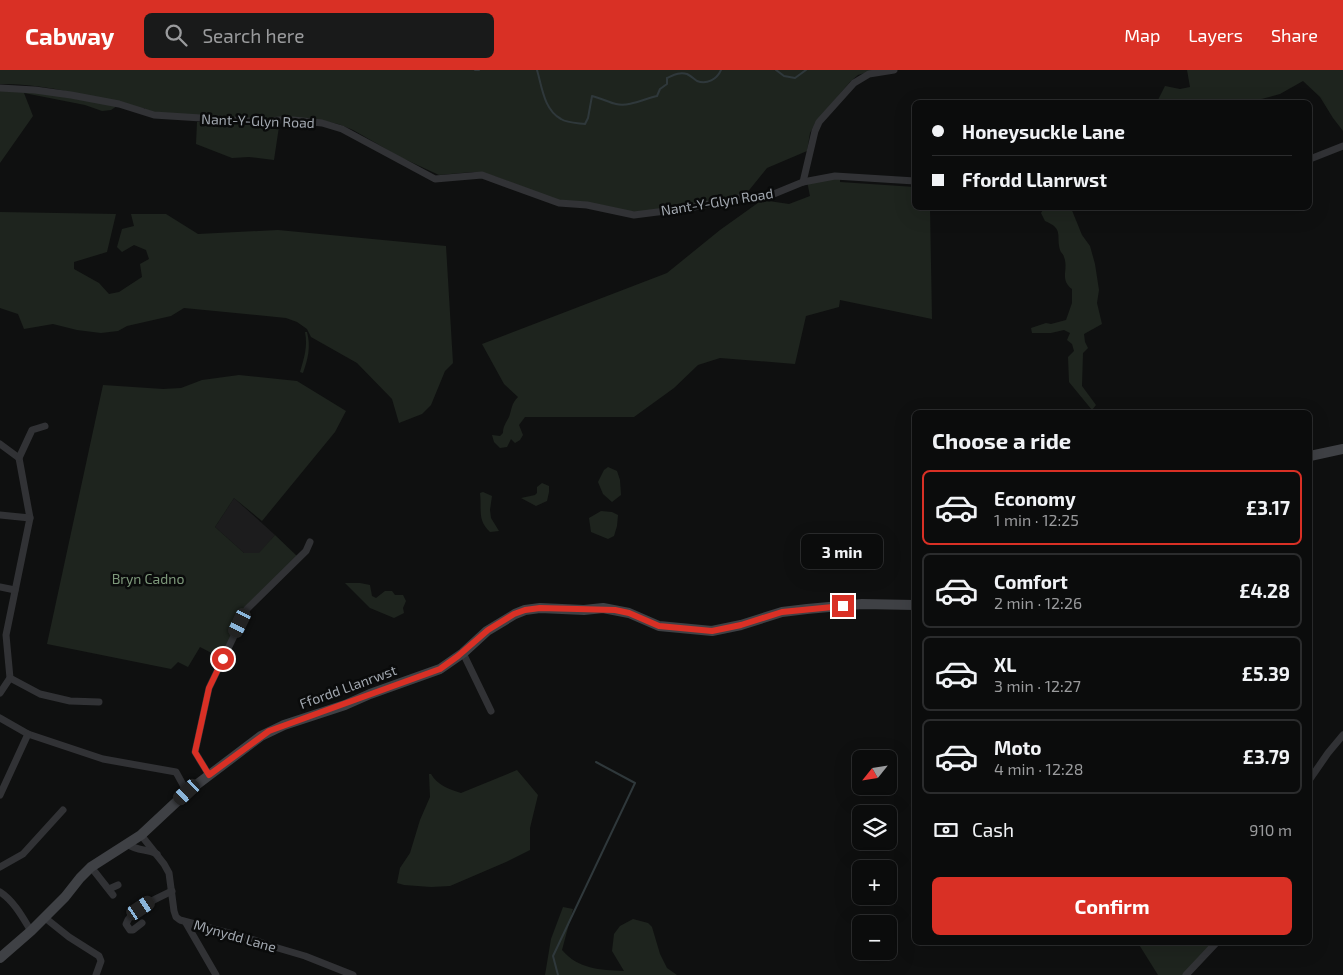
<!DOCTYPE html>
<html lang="en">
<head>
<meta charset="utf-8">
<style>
  body { margin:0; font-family:"Exo 2",sans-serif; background:#191a1a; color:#f1f3f6; height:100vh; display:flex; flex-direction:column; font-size:19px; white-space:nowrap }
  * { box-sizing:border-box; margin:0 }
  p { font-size:16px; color:#9a9b9d }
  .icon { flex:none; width:28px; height:28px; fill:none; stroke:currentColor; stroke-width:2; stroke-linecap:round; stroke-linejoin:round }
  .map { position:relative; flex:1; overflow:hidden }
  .panel { position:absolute; left:912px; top:340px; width:400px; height:535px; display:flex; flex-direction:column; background:#0b0c0c; border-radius:8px; box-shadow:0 5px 20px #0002,0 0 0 1px #2b2c2d }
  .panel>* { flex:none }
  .hud { position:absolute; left:912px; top:30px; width:400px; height:110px; border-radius:8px; box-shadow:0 5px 20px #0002,0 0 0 1px #2b2c2d; display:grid; align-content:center; height:110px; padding:0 20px; background:#0b0c0c }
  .needle { width:32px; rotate:240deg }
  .controls { position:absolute; left:852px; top:680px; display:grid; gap:10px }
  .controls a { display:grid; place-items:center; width:45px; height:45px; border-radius:8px; background:#0b0c0c; box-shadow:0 5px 20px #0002,0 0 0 1px #2b2c2d; font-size:25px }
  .end { position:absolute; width:22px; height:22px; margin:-11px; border:6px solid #d93025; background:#fff; box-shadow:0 0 0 2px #fff }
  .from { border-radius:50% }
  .bubble { position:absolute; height:35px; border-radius:8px; background:#0b0c0c; box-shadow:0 5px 20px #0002,0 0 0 1px #2b2c2d; font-size:16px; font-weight:700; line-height:35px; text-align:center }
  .car { position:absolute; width:15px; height:30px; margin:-15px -8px; border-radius:6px; box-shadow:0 0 4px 1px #0007; background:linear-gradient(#222 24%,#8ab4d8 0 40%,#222 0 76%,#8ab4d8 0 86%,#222 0) }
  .hud b { display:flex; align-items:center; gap:18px; height:48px; font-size:19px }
  .hud b+b { border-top:1px solid #2b2c2d }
  .hud i { width:12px; height:12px; background:#f1f3f6 }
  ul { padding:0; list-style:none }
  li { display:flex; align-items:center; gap:15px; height:75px; margin:0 10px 8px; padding:0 10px; border:2px solid #2b2c2d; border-radius:8px }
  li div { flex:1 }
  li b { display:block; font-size:19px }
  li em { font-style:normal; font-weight:700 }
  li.current { border-color:#d93025 }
  li>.icon { width:45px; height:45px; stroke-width:1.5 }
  h2 { padding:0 20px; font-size:22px; line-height:60px }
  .pay { display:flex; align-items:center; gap:12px; height:55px; padding:0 20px; font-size:19px }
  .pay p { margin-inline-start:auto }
  .cta { display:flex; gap:10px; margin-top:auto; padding:10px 20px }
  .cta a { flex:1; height:58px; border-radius:8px; background:#d93025; color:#fff; font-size:20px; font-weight:700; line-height:58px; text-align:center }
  header { display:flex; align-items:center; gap:30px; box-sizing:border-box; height:70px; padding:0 25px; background:#d93025; color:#fff }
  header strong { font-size:24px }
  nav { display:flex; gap:28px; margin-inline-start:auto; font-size:18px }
  .search { width:350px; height:45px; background:#191a1a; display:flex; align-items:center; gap:12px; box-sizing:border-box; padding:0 18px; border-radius:8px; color:#9a9b9d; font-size:19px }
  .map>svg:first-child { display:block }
</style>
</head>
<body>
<header>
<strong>Cabway</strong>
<div class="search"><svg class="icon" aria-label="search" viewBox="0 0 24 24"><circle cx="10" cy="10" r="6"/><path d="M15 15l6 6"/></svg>Search here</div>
<nav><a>Map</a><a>Layers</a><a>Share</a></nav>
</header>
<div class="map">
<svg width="1343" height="905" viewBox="0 0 1343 905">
  <rect width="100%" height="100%" fill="#0f1010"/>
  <polygon fill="#1c1c1d" points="234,428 275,465 259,484 244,483 215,457"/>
  <g fill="#1e241e">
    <path d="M0,0H875L858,5L850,12L815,53L810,63L807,81L767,98L746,124L686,136L636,142L560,131L497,107L473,102L439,105L400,87L353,60L338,54L315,49L280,50L274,90L249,87L232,88L196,74L197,52H265V49L175,45L145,41V38L140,39C94,28 47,13 0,14Z"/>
    <polygon points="1187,0 1343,0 1343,61 1333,48 1320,27 1303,11 1280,24 1250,32 1157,32 1165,16 1180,19 1190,17"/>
    <polygon points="0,20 24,20 117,36 111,40 102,41 85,35 24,23 33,46 0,93"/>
    <path d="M840,107V112L915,117V138H930L932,249L840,230L839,237L806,246L795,294L720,288L698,295L674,318L634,347H525L519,355L523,365L520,370L515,373L511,369L507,377L500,378L494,372L492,365L500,366L503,363C503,356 506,353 509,347C512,339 511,334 518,327L504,314L482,274L667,203L720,160L762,130L789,134L810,126L807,111Z"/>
    <path d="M1044,138H1071L1082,165L1090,176L1095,194L1099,220L1097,233L1102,254L1084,264L1085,272L1088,278L1083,283L1082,316L1096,335L1092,340L1069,312L1068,287L1074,281L1072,274L1067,270L1070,263L1064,260L1051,263H1032L1031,258L1046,253L1051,254L1066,250L1072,233V219C1059,209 1069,200 1064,187C1063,183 1061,183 1060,180C1056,165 1064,159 1045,151L1041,143Z"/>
    <polygon points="0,142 116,144 107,182 74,192 74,199 99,213 109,224 119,222 142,207 140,194 149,189 146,180 134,175 122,182 117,177 122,159 134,156 131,144 166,144 198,164 278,160 446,176 453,293 445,301 431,335 422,344 399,353 392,329 357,293 311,267 307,259 297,252 286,248 184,238 171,246 127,256 118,261 101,263 77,260 53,254 24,259 18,244 0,238"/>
    <path d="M305,262H307C311,277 308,289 303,303L300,302C304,288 308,277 305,262Z"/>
    <polygon points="239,305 297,311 346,341 335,362 262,451 234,428 215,457 244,483 259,483 275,465 298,487 247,539 223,589 200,577 188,597 178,592 171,599 47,574 103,315 163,319 181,318 202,310"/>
    <polygon points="608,397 617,401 620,410 621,425 612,432 603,424 598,412 604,400"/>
    <polygon points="542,413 549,416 549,422 547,431 536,436 521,428 535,425 537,423 537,417"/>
    <path d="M483,422L492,426L490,440L491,448L499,461L490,462C477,450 482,440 480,423Z"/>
    <polygon points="601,441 612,442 618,445 617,456 614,466 608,469 591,462 589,448"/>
    <polygon points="345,513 360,513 370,515 372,526 376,528 385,521 392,521 395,525 403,525 406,531 403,538 404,543 394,548 370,538"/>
    <path d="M517,700L538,725L530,758V780L506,792L450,816L431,817L404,815L397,813L400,798L410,783L420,750L430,727L429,704H431C437,715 449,719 461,723Z"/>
    <path d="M563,837L573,839L562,880C578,899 600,900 624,901L612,881L614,864L620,856L633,849L648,853L652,857L660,884L667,898L677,905H545L551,869Z"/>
    <polygon points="1138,873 1217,873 1188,905 1158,905"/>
  </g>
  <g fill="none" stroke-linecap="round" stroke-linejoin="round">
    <g stroke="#2f383b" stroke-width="2">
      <polyline points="475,0 479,0"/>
      <path d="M537,0C542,17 544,40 561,49C567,53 577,53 585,54L588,48L592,26C601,28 610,33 616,34C629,37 644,29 657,26L660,19L667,14V8C674,5 679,2 687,4C691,6 694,9 697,11C707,15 717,9 721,0"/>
      <polyline points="776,0 784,6 795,8 806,0"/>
      <polyline points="558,905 553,886 635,713 596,692"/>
    </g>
    <g stroke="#313235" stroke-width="7">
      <polyline points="0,18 35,20 71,25 119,34 154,45 265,52 279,50 293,50 322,53 342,59 435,109 482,105 559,133 587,135 634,145 689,138 744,127 764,128 803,112 835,106 915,111"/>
      <polyline points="1310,89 1343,76"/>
      <polyline points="803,112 815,61 819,52 854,13 869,4 894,0"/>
      <polyline points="0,374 19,388 30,448 6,565 10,608 0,623"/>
      <polyline points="19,388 32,360 45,356"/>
      <polyline points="0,445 30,448"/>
      <polyline points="0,517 15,520"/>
      <polyline points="463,583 491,641"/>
      <polyline points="10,608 40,624 70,631 99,632"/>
      <polyline points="0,648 28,664 103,689 176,702 187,722"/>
      <polyline points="209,705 195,682 209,618 247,539 306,481 310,472"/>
      <polyline points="1310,709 1328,683 1343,665"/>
      <polyline points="0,725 28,664"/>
      <polyline points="141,765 164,794 169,803 174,841 176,847 180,850 251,869 271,876 305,886 353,905"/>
      <path d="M127,774C139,782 146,778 157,784"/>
      <polyline points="0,797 23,784 63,740"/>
      <polyline points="91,797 113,825"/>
      <polyline points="109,819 118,815"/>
      <path d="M0,822C14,831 23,848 31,861"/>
      <polyline points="44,847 69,867 99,886 101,891 96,905"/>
      <path d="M142,853L133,860H130L126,854C131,839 158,828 172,821"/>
      <polyline points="186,853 216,905"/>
      <polyline points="1186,905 1217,872"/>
    </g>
    <g stroke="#3f4145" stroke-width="10">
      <polyline points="1310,386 1343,379"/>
      <polyline points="0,888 31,861 65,827 80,808 91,797 141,765 187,722 261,666 284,655 345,635 370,624 440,599 463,583 487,561 515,544 525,540 540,538 584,540 603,538 629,543 659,556 712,561 741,555 782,542 807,539 862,534 915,535"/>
    </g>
  </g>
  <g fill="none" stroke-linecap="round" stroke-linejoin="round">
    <polyline stroke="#d93025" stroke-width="6" points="223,589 209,618 195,682 209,705 269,661 440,599 458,586 488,560 514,544 525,540 540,538 615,540 629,543 659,556 712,561 741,555 782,542 843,536"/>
  </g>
  <g text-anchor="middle" stroke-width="5" stroke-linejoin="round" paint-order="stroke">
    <g font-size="14" fill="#a2a8b0" stroke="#0a0b0b">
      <text transform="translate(258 51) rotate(2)" y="5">Nant-Y-Glyn Road</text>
      <text transform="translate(717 132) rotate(-9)" y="5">Nant-Y-Glyn Road</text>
      <text transform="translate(348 617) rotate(-20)" y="5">Ffordd Llanrwst</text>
      <text transform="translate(235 866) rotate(16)" y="5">Mynydd Lane</text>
    </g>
    <g font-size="14" fill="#7e997b" stroke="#0a0b0b">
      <text x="148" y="514">Bryn Cadno</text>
    </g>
  </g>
</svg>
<div class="controls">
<a><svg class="needle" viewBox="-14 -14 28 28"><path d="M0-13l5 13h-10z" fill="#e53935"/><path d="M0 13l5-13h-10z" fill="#9a9b9d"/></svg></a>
<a><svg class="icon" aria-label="layers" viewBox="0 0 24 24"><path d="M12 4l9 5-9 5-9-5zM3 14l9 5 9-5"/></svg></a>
<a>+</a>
<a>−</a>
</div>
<i class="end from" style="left:223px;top:589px"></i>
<i class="end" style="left:843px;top:536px"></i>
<div class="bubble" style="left:801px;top:464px;width:82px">3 min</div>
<i class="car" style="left:240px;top:553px;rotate:206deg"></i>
<i class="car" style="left:187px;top:722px;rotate:227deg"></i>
<i class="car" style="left:141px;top:838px;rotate:56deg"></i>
<div class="hud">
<b><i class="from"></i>Honeysuckle Lane</b>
<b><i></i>Ffordd Llanrwst</b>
</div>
<section class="panel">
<h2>Choose a ride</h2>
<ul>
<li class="current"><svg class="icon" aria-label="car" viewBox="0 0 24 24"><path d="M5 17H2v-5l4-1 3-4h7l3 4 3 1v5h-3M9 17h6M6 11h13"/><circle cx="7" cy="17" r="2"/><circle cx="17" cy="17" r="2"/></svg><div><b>Economy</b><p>1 min · 12:25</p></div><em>£3.17</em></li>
<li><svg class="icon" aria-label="car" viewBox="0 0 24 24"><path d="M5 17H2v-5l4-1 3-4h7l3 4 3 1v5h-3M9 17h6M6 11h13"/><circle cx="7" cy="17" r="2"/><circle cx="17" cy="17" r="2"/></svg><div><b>Comfort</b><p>2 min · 12:26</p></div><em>£4.28</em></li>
<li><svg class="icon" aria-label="car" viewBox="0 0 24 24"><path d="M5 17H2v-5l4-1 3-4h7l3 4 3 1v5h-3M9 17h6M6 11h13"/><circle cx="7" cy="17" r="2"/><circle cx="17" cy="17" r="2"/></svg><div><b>XL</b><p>3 min · 12:27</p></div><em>£5.39</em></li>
<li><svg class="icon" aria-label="car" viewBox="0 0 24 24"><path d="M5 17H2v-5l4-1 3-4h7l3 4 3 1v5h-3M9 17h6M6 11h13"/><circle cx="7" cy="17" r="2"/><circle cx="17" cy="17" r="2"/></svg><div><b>Moto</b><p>4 min · 12:28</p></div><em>£3.79</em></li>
</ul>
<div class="pay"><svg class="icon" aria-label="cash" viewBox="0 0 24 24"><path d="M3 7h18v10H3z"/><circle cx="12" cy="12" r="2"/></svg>Cash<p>910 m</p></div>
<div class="cta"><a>Confirm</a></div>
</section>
</div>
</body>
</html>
